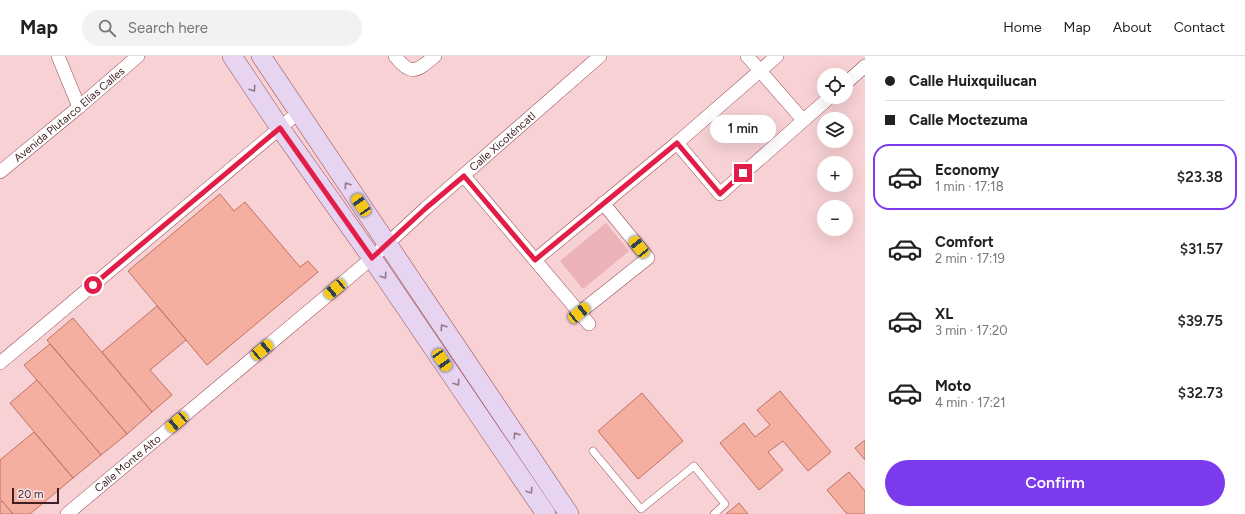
<!DOCTYPE html>
<html lang="en">
<head>
<meta charset="utf-8">
<style>
  body { margin:0; font-family:Figtree,sans-serif; background:#f2f2f2; color:#222; height:100vh; display:flex; flex-direction:column; font-size:15px; white-space:nowrap }
  * { box-sizing:border-box; margin:0 }
  p { font-size:13px; color:#767676 }
  .icon { flex:none; width:22px; height:22px; fill:none; stroke:currentColor; stroke-width:2; stroke-linecap:round; stroke-linejoin:round }
  .map { position:relative; flex:1; overflow:hidden }
  .sheet { display:flex; flex-direction:column; background:#fff; width:380px }
  .sheet>* { flex:none }
  .banner { display:grid; align-content:center; height:88px; padding:0 20px; background:#fff }
  .fabs { position:absolute; left:817px; top:12px; display:grid; gap:8px }
  .fabs a { display:grid; place-items:center; width:36px; height:36px; border-radius:50%; background:#fff; box-shadow:0 4px 16px #0002; font-size:20px }
  .scale { position:absolute; left:12px; bottom:10px; width:47px; box-sizing:border-box; padding-left:4px; border:2px solid #401e23; border-top:0; font-size:11px; line-height:14px; white-space:nowrap; color:#401e23; -webkit-text-stroke:3px #f7e3e5; paint-order:stroke }
  .end { position:absolute; width:18px; height:18px; margin:-9px; border:5px solid #e11d48; background:#fff; box-shadow:0 0 0 2px #fff }
  .from { border-radius:50% }
  .bubble { position:absolute; height:28px; border-radius:14px; background:#fff; box-shadow:0 4px 16px #0002; font-size:13px; font-weight:600; line-height:28px; text-align:center }
  .car { position:absolute; width:12px; height:24px; margin:-12px -6px; border-radius:5px; box-shadow:0 0 3px 1px #0007; background:linear-gradient(#f5c518 24%,#345 0 40%,#f5c518 0 76%,#345 0 86%,#f5c518 0) }
  .banner b { display:flex; align-items:center; gap:14px; height:38px; font-size:15px }
  .banner b+b { border-top:1px solid #e0e0e0 }
  .banner i { width:10px; height:10px; background:#222 }
  ul { padding:0; list-style:none }
  li { display:flex; align-items:center; gap:12px; height:66px; margin:0 8px 6px; padding:0 12px; border:2px solid transparent; border-radius:16px }
  li div { flex:1 }
  li b { display:block; font-size:15px }
  li em { font-style:normal; font-weight:600 }
  li.selected { border-color:#7c3aed }
  li>.icon { width:36px; height:36px; stroke-width:1.5 }
  .cta { display:flex; gap:8px; margin-top:auto; padding:8px 20px }
  .cta a { flex:1; height:46px; border-radius:24px; background:#7c3aed; color:#fff; font-size:16px; font-weight:600; line-height:46px; text-align:center }
  header { display:flex; align-items:center; gap:24px; box-sizing:border-box; height:56px; padding:0 20px; background:#fff; border-bottom:1px solid #e0e0e0 }
  header strong { font-size:19px }
  nav { display:flex; gap:22px; margin-inline-start:auto; font-size:14px }
  .search { width:280px; height:36px; background:#f2f2f2; display:flex; align-items:center; gap:10px; box-sizing:border-box; padding:0 14px; border-radius:22px; color:#767676; font-size:15px }
  main { display:flex; flex:1; min-height:0 }
  .map>svg:first-child { display:block }
</style>
</head>
<body>
<header>
<strong>Map</strong>
<div class="search"><svg class="icon" aria-label="search" viewBox="0 0 24 24"><circle cx="10" cy="10" r="6"/><path d="M15 15l6 6"/></svg>Search here</div>
<nav><a>Home</a><a>Map</a><a>About</a><a>Contact</a></nav>
</header>
<main>
<div class="map">
<svg width="865" height="458" viewBox="0 0 865 458">
  <rect width="100%" height="100%" fill="#f7d1d4"/>
  <polygon fill="#ebb2b8" points="606,167 629,195 583,233 560,205"/>
  <g fill="#f5afa1" stroke="#c27061">
    <polygon points="220,138 234,155 245,146 300,211 308,205 318,216 207,309 128,215"/>
    <polygon points="157,250 186,284 150,314 172,339 152,356 102,296"/>
    <polygon points="73,262 152,356 127,378 47,284"/>
    <polygon points="50,288 127,378 101,399 24,309"/>
    <polygon points="37,324 101,399 73,422 10,347"/>
    <polygon points="780,335 831,396 808,415 783,385 768,396 783,414 759,434 720,387 744,367 755,381 770,369 757,354"/>
    <polygon points="642,337 683,385 638,423 598,375"/>
    <polygon points="34,376 73,422 30,458 13,458 0,443 0,404"/>
    <polygon points="865,384 865,404 855,392"/>
    <polygon points="849,416 865,435 865,458 847,458 827,434"/>
    <polygon points="2,445 13,458 0,458 0,446"/>
    <polygon points="739,447 748,458 726,458"/>
  </g>
  <g fill="none" stroke-linecap="round" stroke-linejoin="round">
    <defs>
      <polyline id="lane" points="593,395 641,453 694,410 725,448 714,458"/>
      <g id="street">
        <polyline points="58,0 79,51"/>
        <path d="M395,0C411,21 417,15 435,0"/>
        <polyline points="747,0 803,64"/>
        <polyline points="846,27 865,10"/>
        <polyline points="677,87 720,138 830,41"/>
        <path id="s1" d="M0,116L79,51L138,0"/>
        <polyline points="464,120 589,268"/>
        <polyline points="535,204 677,87 777,0"/>
        <polyline points="579,257 648,202 603,147"/>
        <polyline points="0,307 299,56"/>
        <path id="s2" d="M67,458L372,202L426,152L600,0"/>
      </g>
      <g id="secondary">
        <polyline points="232,0 280,72 372,202 546,458"/>
        <polyline points="261,0 569,458"/>
      </g>
    </defs>
    <use href="#lane" stroke="#984955" stroke-width="8"/>
    <use href="#street" stroke="#984955" stroke-width="14"/>
    <use href="#secondary" stroke="#984955" stroke-width="20"/>
    <use href="#lane" stroke="#fff" stroke-width="7"/>
    <use href="#street" stroke="#fff" stroke-width="13"/>
    <use href="#secondary" stroke="#e6d4f0" stroke-width="19"/>
  </g>
  <defs><path id="oneway-chevron" d="M-2-3.5L2.5 0L-2 3.5" fill="none" stroke-width="1.6" stroke-linecap="round" stroke-linejoin="round"/></defs>
  <g stroke="#93798a">
    <use href="#oneway-chevron" transform="translate(253 33) rotate(56)"/>
    <use href="#oneway-chevron" transform="translate(347 129) rotate(-124)"/>
    <use href="#oneway-chevron" transform="translate(384 220) rotate(56)"/>
    <use href="#oneway-chevron" transform="translate(443 271) rotate(-124)"/>
    <use href="#oneway-chevron" transform="translate(457 327) rotate(56)"/>
    <use href="#oneway-chevron" transform="translate(516 379) rotate(-124)"/>
    <use href="#oneway-chevron" transform="translate(530 435) rotate(56)"/>
  </g>
  <g fill="none" stroke-linecap="round" stroke-linejoin="round">
    <polyline stroke="#e11d48" stroke-width="5" points="93,229 280,72 372,202 426,152 464,120 535,204 677,87 720,138 743,117"/>
  </g>
  <g text-anchor="middle" stroke-width="3.5" stroke-linejoin="round" paint-order="stroke">
    <g font-size="11" fill="#401e23" stroke="#f7e3e5">
      <text dy="4" stroke="none"><textPath href="#s1" startOffset="90">Avenida Plutarco Elías Calles</textPath></text>
      <text dy="4" stroke="none"><textPath href="#s2" startOffset="573">Calle Xicoténcatl</textPath></text>
      <text dy="4" stroke="none"><textPath href="#s2" startOffset="79">Calle Monte Alto</textPath></text>
    </g>
  </g>
</svg>
<div class="fabs">
<a><svg class="icon" aria-label="locate" viewBox="0 0 24 24"><circle cx="12" cy="12" r="6"/><path d="M12 2v4M12 18v4M2 12h4M18 12h4"/></svg></a>
<a><svg class="icon" aria-label="layers" viewBox="0 0 24 24"><path d="M12 4l9 5-9 5-9-5zM3 14l9 5 9-5"/></svg></a>
<a>+</a>
<a>−</a>
</div>
<div class="scale">20 m</div>
<i class="end from" style="left:93px;top:229px"></i>
<i class="end" style="left:743px;top:117px"></i>
<div class="bubble" style="left:710px;top:59px;width:66px">1 min</div>
<i class="car" style="left:361px;top:149px;rotate:326deg"></i>
<i class="car" style="left:639px;top:191px;rotate:321deg"></i>
<i class="car" style="left:335px;top:233px;rotate:230deg"></i>
<i class="car" style="left:579px;top:257px;rotate:51deg"></i>
<i class="car" style="left:262px;top:294px;rotate:50deg"></i>
<i class="car" style="left:442px;top:304px;rotate:146deg"></i>
<i class="car" style="left:177px;top:366px;rotate:230deg"></i>
</div>
<section class="sheet">
<div class="banner">
<b><i class="from"></i>Calle Huixquilucan</b>
<b><i></i>Calle Moctezuma</b>
</div>
<ul>
<li class="selected"><svg class="icon" aria-label="car" viewBox="0 0 24 24"><path d="M5 17H2v-5l4-1 3-4h7l3 4 3 1v5h-3M9 17h6M6 11h13"/><circle cx="7" cy="17" r="2"/><circle cx="17" cy="17" r="2"/></svg><div><b>Economy</b><p>1 min · 17:18</p></div><em>$23.38</em></li>
<li><svg class="icon" aria-label="car" viewBox="0 0 24 24"><path d="M5 17H2v-5l4-1 3-4h7l3 4 3 1v5h-3M9 17h6M6 11h13"/><circle cx="7" cy="17" r="2"/><circle cx="17" cy="17" r="2"/></svg><div><b>Comfort</b><p>2 min · 17:19</p></div><em>$31.57</em></li>
<li><svg class="icon" aria-label="car" viewBox="0 0 24 24"><path d="M5 17H2v-5l4-1 3-4h7l3 4 3 1v5h-3M9 17h6M6 11h13"/><circle cx="7" cy="17" r="2"/><circle cx="17" cy="17" r="2"/></svg><div><b>XL</b><p>3 min · 17:20</p></div><em>$39.75</em></li>
<li><svg class="icon" aria-label="car" viewBox="0 0 24 24"><path d="M5 17H2v-5l4-1 3-4h7l3 4 3 1v5h-3M9 17h6M6 11h13"/><circle cx="7" cy="17" r="2"/><circle cx="17" cy="17" r="2"/></svg><div><b>Moto</b><p>4 min · 17:21</p></div><em>$32.73</em></li>
</ul>
<div class="cta"><a>Confirm</a></div>
</section>
</main>
</body>
</html>
